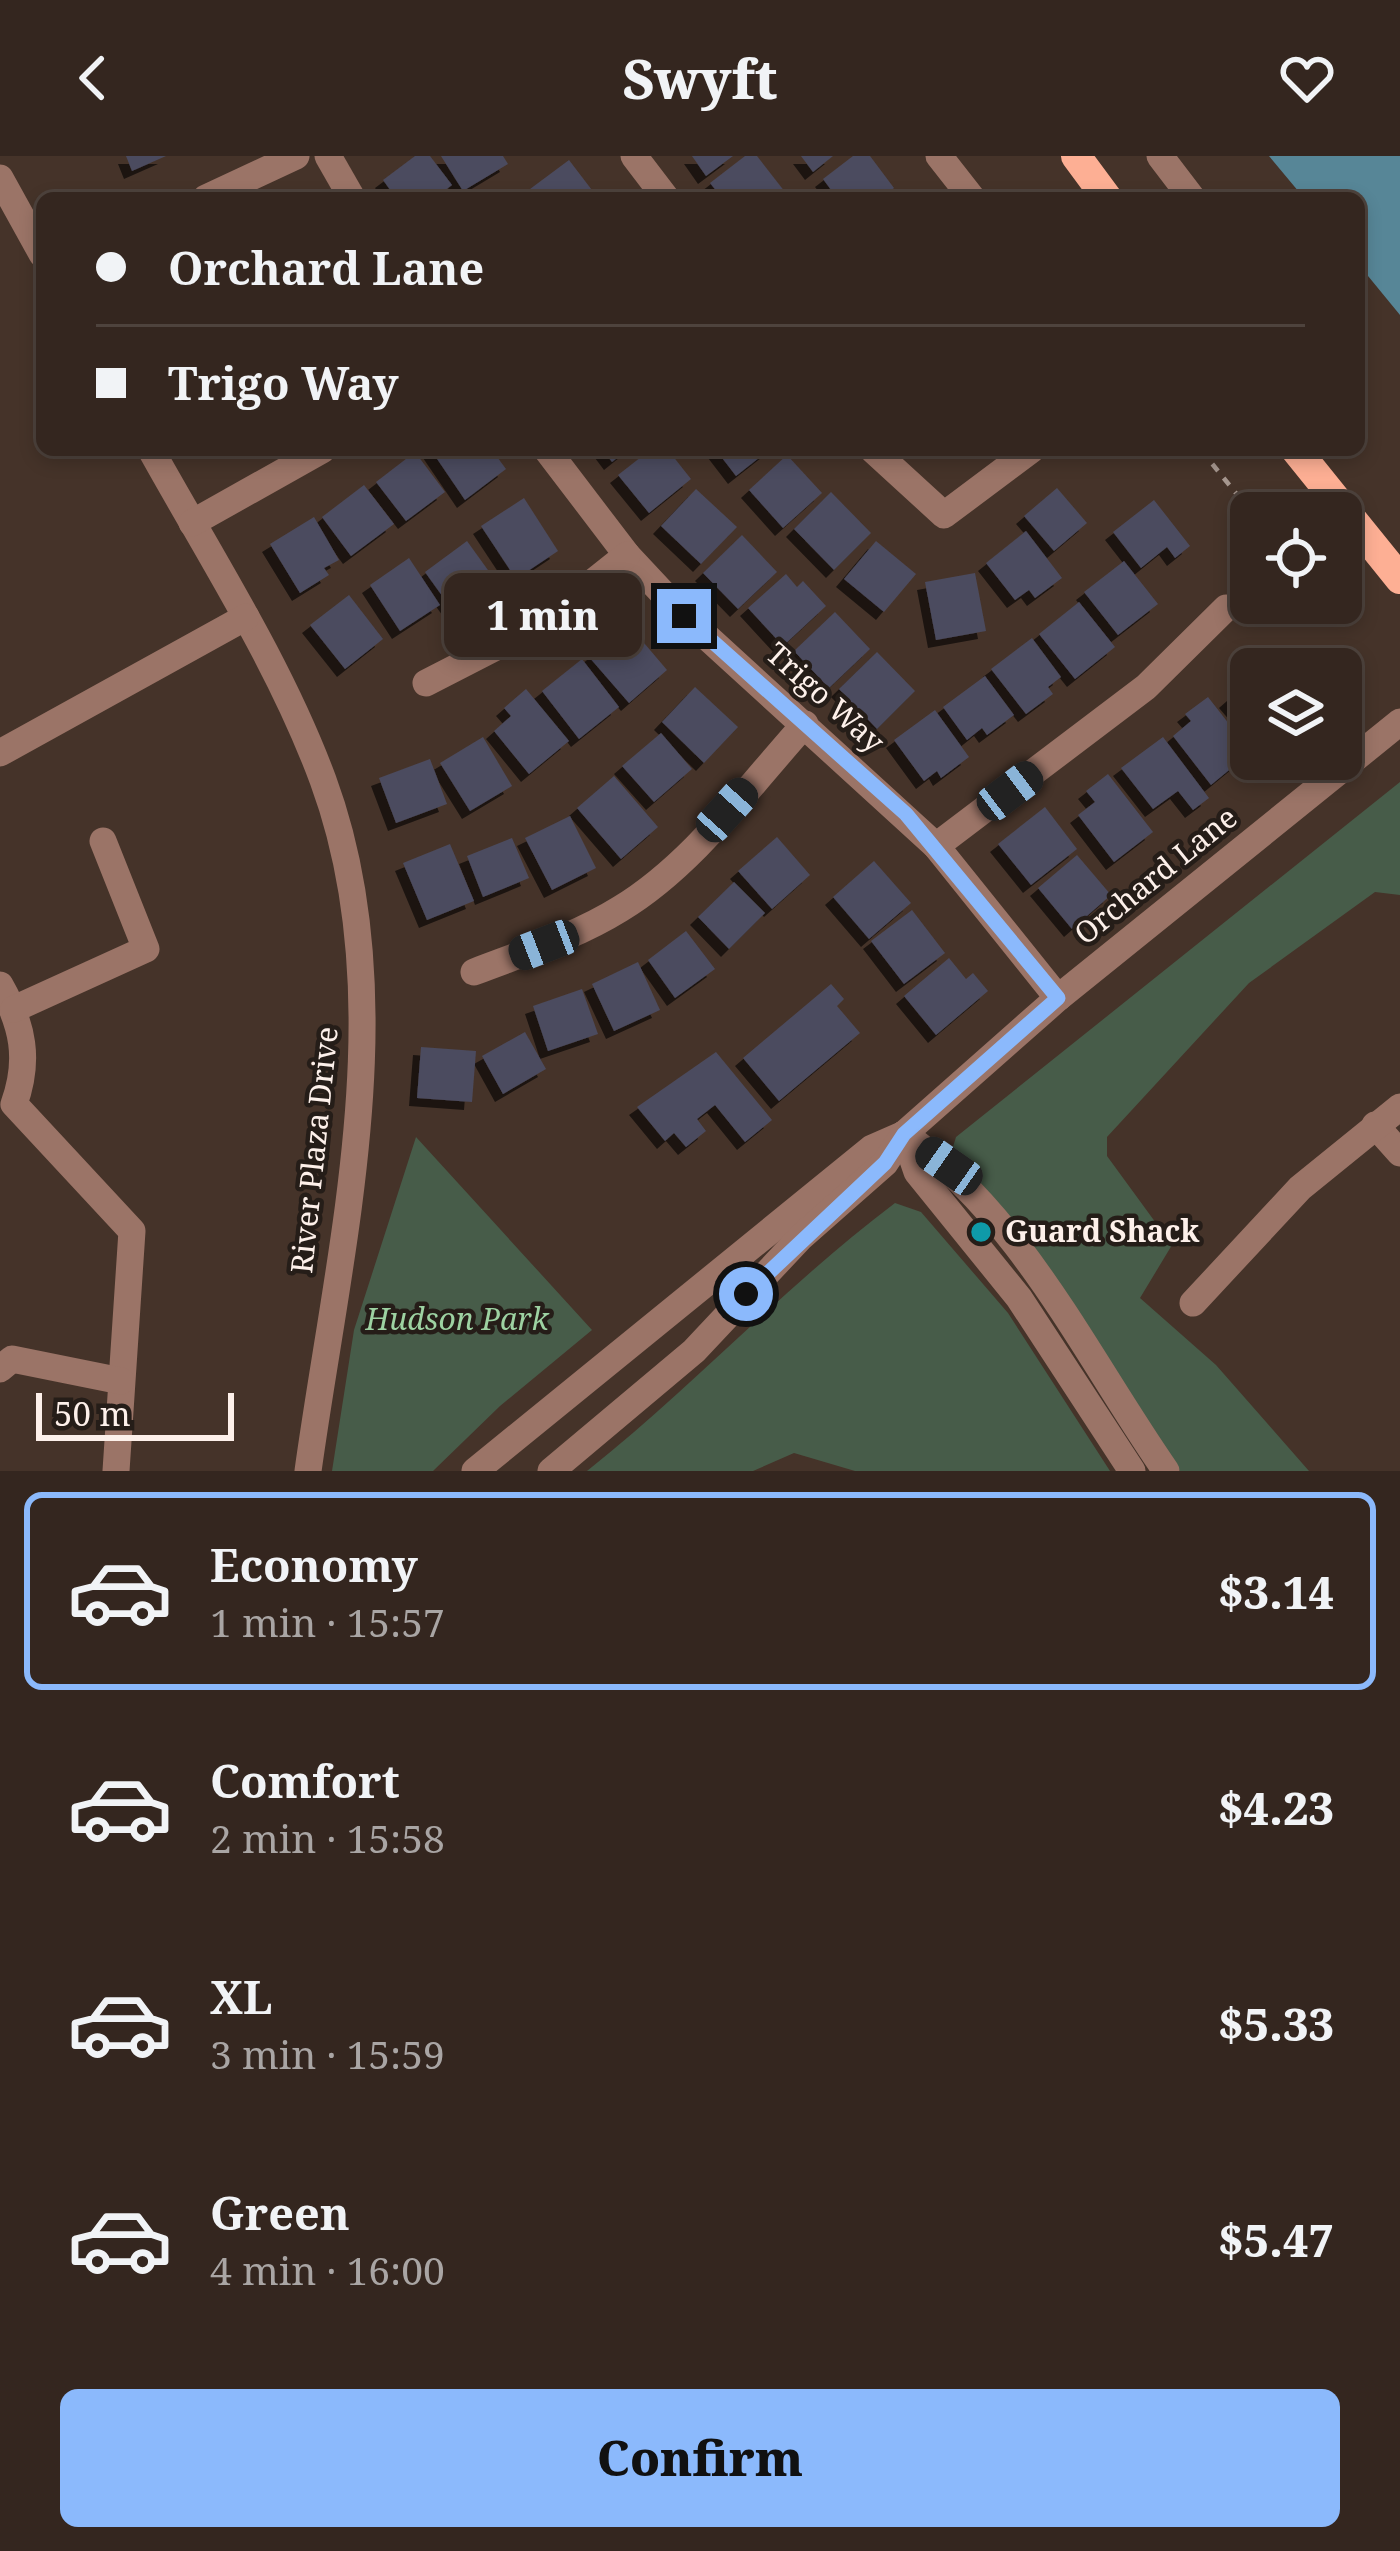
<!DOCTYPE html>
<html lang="en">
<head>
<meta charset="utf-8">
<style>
  body { margin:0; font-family:"Noto Serif",serif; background:#3c2e28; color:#f1f3f6; height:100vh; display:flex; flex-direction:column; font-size:45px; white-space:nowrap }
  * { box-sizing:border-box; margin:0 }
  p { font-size:39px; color:#a9a5a4 }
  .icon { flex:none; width:66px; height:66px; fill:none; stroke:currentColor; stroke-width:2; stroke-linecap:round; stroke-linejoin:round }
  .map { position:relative; height:1315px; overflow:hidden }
  .sheet { display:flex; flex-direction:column; background:#34261f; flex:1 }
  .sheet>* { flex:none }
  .guide { position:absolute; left:36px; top:36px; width:1329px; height:264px; border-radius:18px; box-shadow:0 6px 18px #0003,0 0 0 3px #4e433d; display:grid; align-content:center; height:264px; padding:0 60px; background:#34261f }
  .buttons { position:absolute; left:1230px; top:336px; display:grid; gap:24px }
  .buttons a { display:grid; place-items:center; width:132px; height:132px; border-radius:18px; background:#34261f; box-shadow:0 6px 18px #0003,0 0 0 3px #4e433d; font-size:60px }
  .scale { position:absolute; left:36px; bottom:30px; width:198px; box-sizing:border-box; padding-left:12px; border:6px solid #fdf0ea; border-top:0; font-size:33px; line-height:42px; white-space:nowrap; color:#fdf0ea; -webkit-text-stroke:9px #251d18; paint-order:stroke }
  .end { position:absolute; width:54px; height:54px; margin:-27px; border:15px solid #8bb9fc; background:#111; box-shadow:0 0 0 6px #111 }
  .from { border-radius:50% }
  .bubble { position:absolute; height:84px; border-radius:18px; background:#34261f; box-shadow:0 6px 18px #0003,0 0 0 3px #4e433d; font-size:39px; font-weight:800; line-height:84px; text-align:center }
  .car { position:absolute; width:36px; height:72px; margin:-36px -18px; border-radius:15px; box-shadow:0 0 9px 3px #0007; background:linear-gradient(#222 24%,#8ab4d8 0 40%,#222 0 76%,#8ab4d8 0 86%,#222 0) }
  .guide b { display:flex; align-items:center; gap:42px; height:114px; font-size:45px }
  .guide b+b { border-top:3px solid #4e433d }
  .guide i { width:30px; height:30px; background:#f1f3f6 }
  ul { padding:21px 0 0; list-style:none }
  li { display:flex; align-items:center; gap:36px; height:198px; margin:0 24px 18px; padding:0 36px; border:6px solid transparent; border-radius:18px }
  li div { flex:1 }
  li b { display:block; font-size:45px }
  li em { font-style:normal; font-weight:800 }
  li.on { border-color:#8bb9fc }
  li>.icon { width:108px; height:108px; stroke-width:1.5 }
  .primary-button { display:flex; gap:24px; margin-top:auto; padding:24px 60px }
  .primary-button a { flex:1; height:138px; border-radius:18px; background:#8bb9fc; color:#111; font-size:48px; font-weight:800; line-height:138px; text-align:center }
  header { display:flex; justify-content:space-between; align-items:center; height:156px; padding:0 60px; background:#34261f; font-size:54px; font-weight:800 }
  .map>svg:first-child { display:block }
</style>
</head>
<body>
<header><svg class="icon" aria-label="back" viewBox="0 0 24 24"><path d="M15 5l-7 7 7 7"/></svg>Swyft<svg class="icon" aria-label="heart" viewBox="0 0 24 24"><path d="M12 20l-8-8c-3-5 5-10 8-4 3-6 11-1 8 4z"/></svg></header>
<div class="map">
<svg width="1400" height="1315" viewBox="0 0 1400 1315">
  <defs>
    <filter id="shadow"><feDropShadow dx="-8" dy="8" stdDeviation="0" flood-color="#0009"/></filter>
  </defs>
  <rect width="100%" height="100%" fill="#453329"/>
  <g fill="#475c49">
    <polygon points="1400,626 1400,739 1375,736 1249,827 1107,981 1107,1000 1172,1089 1140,1142 1216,1209 1309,1315 1180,1315 962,1010 952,994 956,981"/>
    <polygon points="416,981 592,1174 500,1250 433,1315 332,1315 354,1174"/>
    <path d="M895,1047L921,1056L1008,1157L1110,1315H855L794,1297L753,1315H587C694,1230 786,1129 895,1047Z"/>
  </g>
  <polygon fill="#578697" points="1269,0 1400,0 1400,159 1359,109 1359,42 1304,42"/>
  <g fill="#4c4b5e" filter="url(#shadow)">
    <polygon points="126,0 166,0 132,15"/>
    <polygon points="415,0 430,0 452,29 435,42 396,42 383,24"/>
    <polygon points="441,0 503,0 508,8 463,35"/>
    <polygon points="692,0 733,0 706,20"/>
    <polygon points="745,0 757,0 785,36 777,42 722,42 710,27"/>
    <polygon points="801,0 833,0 813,16"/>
    <polygon points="853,0 870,0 894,32 881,42 837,42 823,23"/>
    <polygon points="569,4 598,42 530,42 526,36"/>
    <polygon points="431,294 492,294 506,313 465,344"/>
    <polygon points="603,294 627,294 612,306"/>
    <polygon points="650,294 668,294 691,323 649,357 618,319"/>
    <polygon points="716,294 769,294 736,320"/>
    <polygon points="415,296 445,336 406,365 376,326"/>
    <polygon points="787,299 822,337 783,372 749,334"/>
    <polygon points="364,329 394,368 351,400 322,361"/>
    <polygon points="1057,332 1087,367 1054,395 1024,360"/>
    <polygon points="696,333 737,371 701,408 661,370"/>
    <polygon points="831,336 871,377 834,414 794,373"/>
    <polygon points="524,342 558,395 516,423 481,370"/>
    <polygon points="1154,344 1190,390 1175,402 1167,391 1141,412 1113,376"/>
    <polygon points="314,361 339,404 324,412 329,419 300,437 270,388"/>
    <polygon points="1026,375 1062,422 1035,442 1029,434 1015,444 986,407"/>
    <polygon points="742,379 777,416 738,453 703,417"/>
    <polygon points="467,385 498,428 458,462 425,416"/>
    <polygon points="876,385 916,418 884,456 844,423"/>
    <polygon points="409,402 440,449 400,475 370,429"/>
    <polygon points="1124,405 1158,448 1118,479 1084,436"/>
    <polygon points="975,417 986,475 936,484 925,426"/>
    <polygon points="786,418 797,431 803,425 826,450 783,490 748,452"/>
    <polygon points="349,439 383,483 345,513 310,469"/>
    <polygon points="1079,446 1115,491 1075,523 1039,478"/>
    <polygon points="835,456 870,493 829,532 794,495"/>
    <polygon points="622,461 667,514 629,547 589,501 606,487 601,480"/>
    <polygon points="1032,482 1061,521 1048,531 1053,538 1026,558 991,513"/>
    <polygon points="877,496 915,535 877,573 839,533"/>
    <polygon points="582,503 619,551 579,583 542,535"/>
    <polygon points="985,520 1014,559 987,579 982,572 967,584 943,551"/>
    <polygon points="1251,523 1251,572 1227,544"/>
    <polygon points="695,531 738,571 704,607 662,566"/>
    <polygon points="526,533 569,585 529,618 494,575 511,560 504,552"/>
    <polygon points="1208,541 1251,596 1211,629 1173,580 1191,565 1185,558"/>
    <polygon points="935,554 969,601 941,622 937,615 924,625 894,584"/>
    <polygon points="661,577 692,613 654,646 622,610"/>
    <polygon points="483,581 512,630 470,655 440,607"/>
    <polygon points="1163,581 1209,642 1193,654 1178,635 1153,653 1121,612"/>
    <polygon points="430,603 447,648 396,667 379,622"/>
    <polygon points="1108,618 1153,676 1114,706 1078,659 1095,646 1086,635"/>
    <polygon points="614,620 658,671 621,703 577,652"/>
    <polygon points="1045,651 1077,693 1031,729 998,688"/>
    <polygon points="570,660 596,712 552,734 525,682"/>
    <polygon points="777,681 810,719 772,753 738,715"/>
    <polygon points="512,682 529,722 483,741 467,700"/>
    <polygon points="450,688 474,745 427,764 403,707"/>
    <polygon points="1077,699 1111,739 1072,773 1038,732"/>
    <polygon points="874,705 911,747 869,783 833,741"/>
    <polygon points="734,726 765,757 729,793 698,761"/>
    <polygon points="912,754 945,797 904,828 871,785"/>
    <polygon points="686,775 715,813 675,842 648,804"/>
    <polygon points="949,802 966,823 973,817 988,835 936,879 904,840"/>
    <polygon points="638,806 660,854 614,875 592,828"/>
    <polygon points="831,828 844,843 837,850 860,877 779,945 743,902"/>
    <polygon points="582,833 598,878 548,895 533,850"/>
    <polygon points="525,876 546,913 503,938 482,900"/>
    <polygon points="421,891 476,895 472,946 417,942"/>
    <polygon points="716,896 772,964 745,986 715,949 697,963 706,975 686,991 674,977 665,985 637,951"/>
  </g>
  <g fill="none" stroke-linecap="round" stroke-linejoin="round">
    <polyline stroke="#a5968e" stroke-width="4.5" stroke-dasharray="9 9" stroke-linecap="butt" points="1201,294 1252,357"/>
    <g stroke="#9b7467" stroke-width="27">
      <polyline points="328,0 352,42"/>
      <polyline points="634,0 666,42"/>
      <polyline points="939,0 972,42"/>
      <polyline points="1160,0 1192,42"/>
      <polyline points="0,22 42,98"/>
      <polyline points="206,42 296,0"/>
      <path d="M151,294C211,402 280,508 323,624C404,843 339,1091 308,1315"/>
      <polyline points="547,294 627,399 684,460 936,690 1058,842"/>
      <polyline points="873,294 944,359 1031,294"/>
      <polyline points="192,367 322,294"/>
      <polyline points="426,527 539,469 627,399"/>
      <polyline points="0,597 246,461"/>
      <polyline points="936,690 1146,531 1226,452"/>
      <path d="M474,816C523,797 575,781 620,753C693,709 748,631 805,568"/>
      <path d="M0,829C23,869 30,904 14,948L132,1075L116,1315"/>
      <polyline points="14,853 146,793 103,685"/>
      <polyline points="1375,969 1400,997"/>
      <path d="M904,978C1021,1060 1086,1200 1166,1315"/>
      <polyline points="904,978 917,1016 1019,1142 1132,1315"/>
      <polyline points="1193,1147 1300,1032 1400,951"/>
      <polyline points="0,1213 12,1203 121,1225"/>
      <polyline points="475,1315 872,992 904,978"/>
      <polyline points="551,1315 694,1195 801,1081 885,1007 904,978 1058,842 1400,566"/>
    </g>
    <g stroke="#fdaf94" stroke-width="30">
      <polyline points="1076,0 1107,42"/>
      <polyline points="1296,294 1400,423"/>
    </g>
  </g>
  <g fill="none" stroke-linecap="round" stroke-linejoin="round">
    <polyline stroke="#8bb9fc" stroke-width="15" points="684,460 906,658 1058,842 904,978 885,1007 746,1138"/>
  </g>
  <circle fill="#0f9aa8" stroke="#251d18" stroke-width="4.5" cx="981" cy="1076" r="12"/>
  <g text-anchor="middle" stroke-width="9" stroke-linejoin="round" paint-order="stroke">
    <g font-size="30" fill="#fdf0ea" stroke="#251d18">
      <text transform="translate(825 542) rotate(42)" y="10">Trigo Way</text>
      <text transform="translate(1156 720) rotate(-39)" y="10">Orchard Lane</text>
      <text transform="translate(315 994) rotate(-84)" y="10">River Plaza Drive</text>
    </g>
    <g font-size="30" font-weight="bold" fill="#fdf0ea" stroke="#251d18" text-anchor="start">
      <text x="1005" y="1086">Guard Shack</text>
    </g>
    <g font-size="30" font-style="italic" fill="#9dd2a2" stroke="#251d18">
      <text x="457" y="1174">Hudson Park</text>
    </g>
  </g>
</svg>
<div class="buttons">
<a><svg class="icon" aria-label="locate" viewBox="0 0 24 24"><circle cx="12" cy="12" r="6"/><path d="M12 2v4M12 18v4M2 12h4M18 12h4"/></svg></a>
<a><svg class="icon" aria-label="layers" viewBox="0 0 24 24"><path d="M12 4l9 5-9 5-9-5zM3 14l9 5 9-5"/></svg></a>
</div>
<div class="scale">50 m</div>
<i class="end from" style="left:746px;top:1138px"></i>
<i class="end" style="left:684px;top:460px"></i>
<div class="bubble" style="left:444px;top:417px;width:198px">1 min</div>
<i class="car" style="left:1010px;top:635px;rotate:53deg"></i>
<i class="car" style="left:727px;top:654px;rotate:42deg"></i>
<i class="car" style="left:544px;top:789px;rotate:249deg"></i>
<i class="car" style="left:949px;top:1010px;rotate:305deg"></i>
<div class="guide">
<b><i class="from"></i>Orchard Lane</b>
<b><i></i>Trigo Way</b>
</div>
</div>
<section class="sheet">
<ul>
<li class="on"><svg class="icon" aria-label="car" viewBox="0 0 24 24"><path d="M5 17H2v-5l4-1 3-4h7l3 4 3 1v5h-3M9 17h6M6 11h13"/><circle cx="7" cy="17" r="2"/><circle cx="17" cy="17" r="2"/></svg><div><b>Economy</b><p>1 min · 15:57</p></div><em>$3.14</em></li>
<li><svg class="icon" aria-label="car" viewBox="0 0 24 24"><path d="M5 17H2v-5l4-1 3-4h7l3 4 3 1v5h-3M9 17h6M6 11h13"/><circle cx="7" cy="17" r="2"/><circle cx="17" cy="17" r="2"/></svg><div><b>Comfort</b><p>2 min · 15:58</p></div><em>$4.23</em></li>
<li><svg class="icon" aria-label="car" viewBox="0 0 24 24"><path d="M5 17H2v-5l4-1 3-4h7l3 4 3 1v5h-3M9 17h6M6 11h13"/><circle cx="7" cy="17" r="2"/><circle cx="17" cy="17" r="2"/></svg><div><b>XL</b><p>3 min · 15:59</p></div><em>$5.33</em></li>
<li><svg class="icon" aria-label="car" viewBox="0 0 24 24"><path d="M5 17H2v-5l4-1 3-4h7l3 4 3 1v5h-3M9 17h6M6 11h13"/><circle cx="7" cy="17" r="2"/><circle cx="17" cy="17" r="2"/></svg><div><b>Green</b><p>4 min · 16:00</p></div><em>$5.47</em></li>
</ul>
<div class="primary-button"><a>Confirm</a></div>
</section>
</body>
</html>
